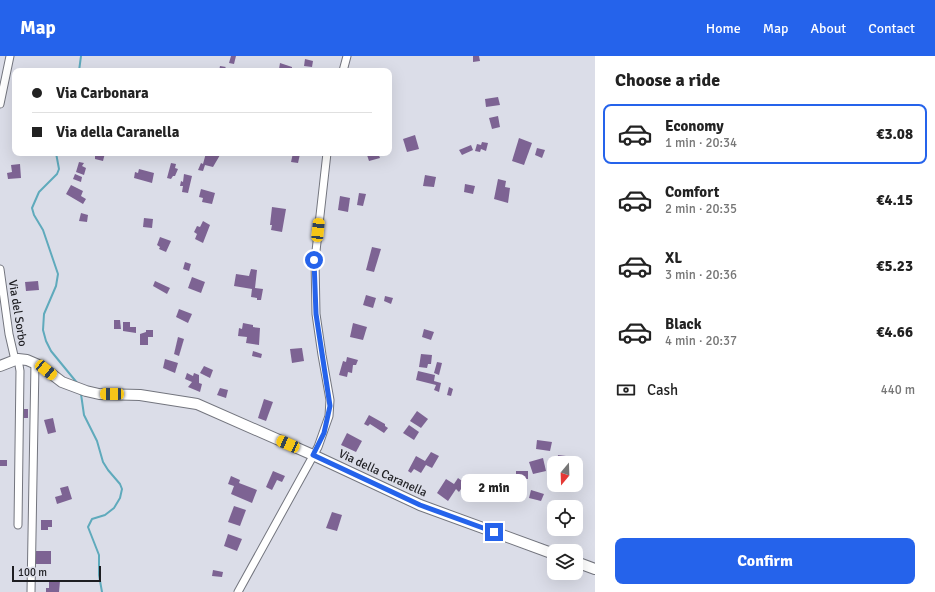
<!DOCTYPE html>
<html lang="en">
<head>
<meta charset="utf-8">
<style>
  body { margin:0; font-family:Signika,sans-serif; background:#f6f6f6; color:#222; height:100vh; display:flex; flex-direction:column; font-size:15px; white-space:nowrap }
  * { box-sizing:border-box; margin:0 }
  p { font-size:13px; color:#767676 }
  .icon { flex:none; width:22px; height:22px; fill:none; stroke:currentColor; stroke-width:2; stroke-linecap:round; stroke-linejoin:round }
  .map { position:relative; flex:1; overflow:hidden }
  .drawer { display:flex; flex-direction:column; background:#fff; width:340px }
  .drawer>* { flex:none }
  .top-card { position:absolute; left:12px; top:12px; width:380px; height:88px; border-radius:8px; box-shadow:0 4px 16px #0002; display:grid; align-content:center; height:88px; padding:0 20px; background:#fff }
  .needle { width:26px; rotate:199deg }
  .fabs { position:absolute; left:547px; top:400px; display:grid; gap:8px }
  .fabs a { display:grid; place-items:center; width:36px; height:36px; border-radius:8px; background:#fff; box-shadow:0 4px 16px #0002; font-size:20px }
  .scale { position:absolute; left:12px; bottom:10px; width:89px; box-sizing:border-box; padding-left:4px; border:2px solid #1e1e22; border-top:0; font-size:11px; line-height:14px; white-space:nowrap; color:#1e1e22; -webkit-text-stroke:3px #dbdde8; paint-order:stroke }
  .end { position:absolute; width:18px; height:18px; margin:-9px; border:5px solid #2563eb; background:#fff; box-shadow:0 0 0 2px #fff }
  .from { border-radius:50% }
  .bubble { position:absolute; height:28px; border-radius:8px; background:#fff; box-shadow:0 4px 16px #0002; font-size:13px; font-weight:800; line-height:28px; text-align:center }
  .car { position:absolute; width:12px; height:24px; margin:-12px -6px; border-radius:5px; box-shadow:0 0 3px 1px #0007; background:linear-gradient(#f5c518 24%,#345 0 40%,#f5c518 0 76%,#345 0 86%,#f5c518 0) }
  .top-card b { display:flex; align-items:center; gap:14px; height:38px; font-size:15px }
  .top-card b+b { border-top:1px solid #e0e0e0 }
  .top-card i { width:10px; height:10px; background:#222 }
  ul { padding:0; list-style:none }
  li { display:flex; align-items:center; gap:12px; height:60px; margin:0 8px 6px; padding:0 12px; border:2px solid transparent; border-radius:8px }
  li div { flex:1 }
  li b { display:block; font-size:15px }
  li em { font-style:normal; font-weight:800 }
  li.active { border-color:#2563eb }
  li>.icon { width:36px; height:36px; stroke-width:1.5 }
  h2 { padding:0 20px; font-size:18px; line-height:48px }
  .pay { display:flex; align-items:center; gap:10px; height:44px; padding:0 20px; font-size:15px }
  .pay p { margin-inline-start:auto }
  .primary-button { display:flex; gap:8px; margin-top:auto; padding:8px 20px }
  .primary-button a { flex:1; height:46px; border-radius:8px; background:#2563eb; color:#fff; font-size:16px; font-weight:800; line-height:46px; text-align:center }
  header { display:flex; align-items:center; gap:24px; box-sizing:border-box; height:56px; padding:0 20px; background:#2563eb; color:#fff }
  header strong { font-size:19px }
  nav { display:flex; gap:22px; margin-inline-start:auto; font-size:14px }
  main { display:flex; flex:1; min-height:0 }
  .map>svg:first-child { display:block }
</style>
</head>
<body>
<header>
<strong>Map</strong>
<nav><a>Home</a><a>Map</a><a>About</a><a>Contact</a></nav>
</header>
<main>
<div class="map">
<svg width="595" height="536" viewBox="0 0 595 536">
  <rect width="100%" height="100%" fill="#dbdde8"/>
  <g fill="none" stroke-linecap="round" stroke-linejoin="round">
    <g stroke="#5faabc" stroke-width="2">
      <polyline points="79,15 81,0"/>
      <polyline points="56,97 59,113 57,118 39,136 32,152 34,159 43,174 58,218 56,230 44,258 43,274 46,285 51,295 78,328"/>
      <polyline points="81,338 84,359 97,385 103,406 108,414 120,428 122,433 120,442 114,452 105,459 92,463 88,471 99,499 99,519 102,536"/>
    </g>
  </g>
  <g fill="#7d6393">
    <polygon points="231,0 236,0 234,8 229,7"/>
    <polygon points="473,0 479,0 480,5 473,6"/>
    <polygon points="305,3 313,5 312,11 304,10"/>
    <polygon points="280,7 292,11 292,13 289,12 289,15 279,13"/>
    <polygon points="220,10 226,11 225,12 233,15 219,15"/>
    <polygon points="498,41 500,49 486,51 485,43"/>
    <polygon points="498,60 500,71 492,73 489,62"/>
    <polygon points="415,79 419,93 407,96 403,83"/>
    <polygon points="519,82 532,87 524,109 512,105"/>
    <polygon points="482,86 488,87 486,95 481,93 480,96 475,95 477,88 481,89"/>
    <polygon points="471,89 473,94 462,99 459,94"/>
    <polygon points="537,92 545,94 542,102 535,99"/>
    <polygon points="91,97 105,97 103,105 95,103 95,100 91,99"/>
    <polygon points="206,97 220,99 213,111 205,109 203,115 198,114 201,107 203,108"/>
    <polygon points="293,97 300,98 298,107 291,106"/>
    <polygon points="372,97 378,97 380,102 369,105 367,99"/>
    <polygon points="79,106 84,107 82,110 86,112 84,119 76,116"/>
    <polygon points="171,107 176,108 175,112 178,113 175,120 173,120 171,123 167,122"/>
    <polygon points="20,108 21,122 8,123 7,117 12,116 11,109"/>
    <polygon points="139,113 154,117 152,127 134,122 135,116 138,117"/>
    <polygon points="75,118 82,121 81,126 73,123"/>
    <polygon points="184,118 192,120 188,137 182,136 183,130 180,130 181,125 183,126"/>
    <polygon points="425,119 436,121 434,131 423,130"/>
    <polygon points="498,123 506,125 505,131 510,132 508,147 494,143"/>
    <polygon points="465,128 475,130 473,138 464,136"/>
    <polygon points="71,129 83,135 81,140 86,143 83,148 66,138"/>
    <polygon points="201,133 215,137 212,148 202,146 203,142 199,141"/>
    <polygon points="359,137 366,138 363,150 357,149"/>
    <polygon points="340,140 350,142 348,156 338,154"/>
    <polygon points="272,151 286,153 282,176 271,174 272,169 270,169"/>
    <polygon points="81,157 88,159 87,166 79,165"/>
    <polygon points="144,162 153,163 152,172 143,171"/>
    <polygon points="203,165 210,169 203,187 195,183 197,178 194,176 197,170 200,171"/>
    <polygon points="160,181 171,185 166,196 159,193 160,191 157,189"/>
    <polygon points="372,191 381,193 374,216 366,214"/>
    <polygon points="185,206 191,208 189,215 183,213"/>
    <polygon points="251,213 257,214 255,232 263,233 261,244 257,244 257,242 251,241 252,233 234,230 236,218 249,220"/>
    <polygon points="192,221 205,226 201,237 188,232"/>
    <polygon points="38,225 39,234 26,235 25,226"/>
    <polygon points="155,225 170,232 167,238 153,230"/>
    <polygon points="366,239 376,242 373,252 363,249"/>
    <polygon points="385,240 393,242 391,248 384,245"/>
    <polygon points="179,253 192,258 188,267 176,261"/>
    <polygon points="114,264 120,264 121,273 114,273"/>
    <polygon points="123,266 130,266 130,271 136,271 136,277 123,275"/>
    <polygon points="243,267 253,269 253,271 260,272 259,289 246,287 247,281 238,280 239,272 242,273"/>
    <polygon points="353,267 367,271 363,284 350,281"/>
    <polygon points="424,273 434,276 431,284 422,281"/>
    <polygon points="146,274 153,274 153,281 148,281 148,289 140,289 140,278 146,276"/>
    <polygon points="178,281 184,283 179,300 174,298"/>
    <polygon points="302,292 304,305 292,307 290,293"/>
    <polygon points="253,295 262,298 261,302 252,300"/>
    <polygon points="421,298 432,299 431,308 428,308 427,312 419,311"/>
    <polygon points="347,301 358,304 356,309 353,309 352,317 348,316 347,321 339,319 343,305 346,306"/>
    <polygon points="165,303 178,307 175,317 163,312"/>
    <polygon points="437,306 442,307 439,319 434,317"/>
    <polygon points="204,310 213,314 210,322 200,317"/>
    <polygon points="418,315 435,319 434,325 441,327 439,336 434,334 436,329 416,324"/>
    <polygon points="187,317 193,320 194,317 199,319 199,327 202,328 200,336 188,331 192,326 185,323"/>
    <polygon points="449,331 453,333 451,340 447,339"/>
    <polygon points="220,332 228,334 226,342 217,339"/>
    <polygon points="264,343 273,346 266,365 258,362"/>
    <rect x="21" y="353" width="7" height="9"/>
    <polygon points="417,355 428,363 421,372 410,365"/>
    <polygon points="369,359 385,368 385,370 388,372 384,377 370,368 368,370 364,368"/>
    <polygon points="53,362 56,376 48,378 44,364"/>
    <polygon points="409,369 419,376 414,384 403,377"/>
    <polygon points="347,377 362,385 356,396 341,389"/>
    <polygon points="537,384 552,386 550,395 536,393"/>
    <polygon points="431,396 439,400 432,412 426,409 421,417 414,413 411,417 408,415 416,400 425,405"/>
    <polygon points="558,399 574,401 573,407 557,406"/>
    <polygon points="543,402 546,415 533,418 529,406"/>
    <rect x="0" y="404" width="7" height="6"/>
    <polygon points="273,415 285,420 282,426 277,424 272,434 266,431"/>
    <rect x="516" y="415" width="12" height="8"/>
    <polygon points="231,420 240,424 239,427 257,434 252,447 231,438 234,430 228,428"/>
    <polygon points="458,422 465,427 459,436 456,433 448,445 437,437 446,423 454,428"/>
    <polygon points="68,430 72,443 57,448 55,441 62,439 60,432"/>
    <polygon points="531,434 544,438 541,445 529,442"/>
    <polygon points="564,446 573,448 572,451 563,451"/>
    <polygon points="234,450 246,454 240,470 228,466"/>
    <polygon points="332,456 342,459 337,475 326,472"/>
    <polygon points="41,464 52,464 52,471 48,471 48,474 41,474"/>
    <polygon points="228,478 242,483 237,495 224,490"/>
    <rect x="36" y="495" width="15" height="13"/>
    <polygon points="213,514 223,516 222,521 212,520"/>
    <polygon points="49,525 60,525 59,536 46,536 46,532 49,532"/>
  </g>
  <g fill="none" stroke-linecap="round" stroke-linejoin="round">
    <defs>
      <g id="street">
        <polyline points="343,15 347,0"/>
        <polyline points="0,48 10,0"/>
        <polyline points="0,213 9,278 15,304"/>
        <polyline points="18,469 20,315 18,303"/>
        <polyline points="31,536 35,307"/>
        <polyline points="238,536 318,391 329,360 330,344 322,299 316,258 315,204 327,97"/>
      </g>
      <g id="secondary">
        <polyline points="0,310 18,303 27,304 41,310 62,326 86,335 99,338 140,339 197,348 313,399 420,449 554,498"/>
        <polyline points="576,506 595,513"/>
      </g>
    </defs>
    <use href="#street" stroke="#73757e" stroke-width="9"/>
    <use href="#secondary" stroke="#73757e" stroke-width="12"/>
    <use href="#street" stroke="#fff" stroke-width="7"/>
    <use href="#secondary" stroke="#fff" stroke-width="10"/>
  </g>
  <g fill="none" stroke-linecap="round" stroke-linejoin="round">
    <polyline stroke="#2563eb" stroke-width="5" points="314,204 316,258 330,350 324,377 313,399 420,449 494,476"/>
  </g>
  <g text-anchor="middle" stroke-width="3" stroke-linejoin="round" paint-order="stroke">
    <g font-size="12" fill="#1e1e22" stroke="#dbdde8">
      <text transform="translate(18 257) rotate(81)" y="4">Via del Sorbo</text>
      <text transform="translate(383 417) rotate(25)" y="4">Via della Caranella</text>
    </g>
  </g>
</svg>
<div class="fabs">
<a><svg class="needle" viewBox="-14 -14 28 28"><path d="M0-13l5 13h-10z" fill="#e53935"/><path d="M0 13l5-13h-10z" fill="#767676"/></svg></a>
<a><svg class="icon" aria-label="locate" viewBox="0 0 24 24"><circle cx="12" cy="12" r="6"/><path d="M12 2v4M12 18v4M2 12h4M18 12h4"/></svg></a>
<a><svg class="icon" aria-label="layers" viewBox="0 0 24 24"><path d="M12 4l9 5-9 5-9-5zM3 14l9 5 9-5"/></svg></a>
</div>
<div class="scale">100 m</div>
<i class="end from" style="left:314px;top:204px"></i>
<i class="end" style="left:494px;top:476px"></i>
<div class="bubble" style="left:461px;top:418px;width:66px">2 min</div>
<i class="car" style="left:318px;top:174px;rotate:6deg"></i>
<i class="car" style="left:46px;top:314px;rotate:129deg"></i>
<i class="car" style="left:112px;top:338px;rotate:270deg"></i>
<i class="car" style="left:288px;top:388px;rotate:294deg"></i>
<div class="top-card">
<b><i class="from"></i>Via Carbonara</b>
<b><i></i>Via della Caranella</b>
</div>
</div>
<section class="drawer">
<h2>Choose a ride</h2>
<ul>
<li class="active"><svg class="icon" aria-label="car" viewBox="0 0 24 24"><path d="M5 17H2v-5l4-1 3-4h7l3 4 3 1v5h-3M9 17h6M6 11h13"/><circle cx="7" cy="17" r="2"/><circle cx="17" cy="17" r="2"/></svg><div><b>Economy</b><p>1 min · 20:34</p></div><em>€3.08</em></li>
<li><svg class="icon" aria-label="car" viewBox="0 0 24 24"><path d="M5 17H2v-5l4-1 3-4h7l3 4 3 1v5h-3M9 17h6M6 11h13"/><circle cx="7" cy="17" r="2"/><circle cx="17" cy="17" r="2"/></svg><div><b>Comfort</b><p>2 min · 20:35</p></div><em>€4.15</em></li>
<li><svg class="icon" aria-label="car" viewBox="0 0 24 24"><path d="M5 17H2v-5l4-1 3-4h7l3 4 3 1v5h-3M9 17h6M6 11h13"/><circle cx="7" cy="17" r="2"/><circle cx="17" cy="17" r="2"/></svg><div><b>XL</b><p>3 min · 20:36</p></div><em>€5.23</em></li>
<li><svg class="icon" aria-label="car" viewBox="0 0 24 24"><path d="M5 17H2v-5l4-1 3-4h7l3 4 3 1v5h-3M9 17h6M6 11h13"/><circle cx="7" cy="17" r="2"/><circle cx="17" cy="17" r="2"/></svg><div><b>Black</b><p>4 min · 20:37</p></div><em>€4.66</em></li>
</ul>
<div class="pay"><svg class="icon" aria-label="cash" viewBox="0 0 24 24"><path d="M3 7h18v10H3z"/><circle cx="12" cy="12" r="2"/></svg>Cash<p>440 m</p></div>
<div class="primary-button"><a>Confirm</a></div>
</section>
</main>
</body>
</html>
